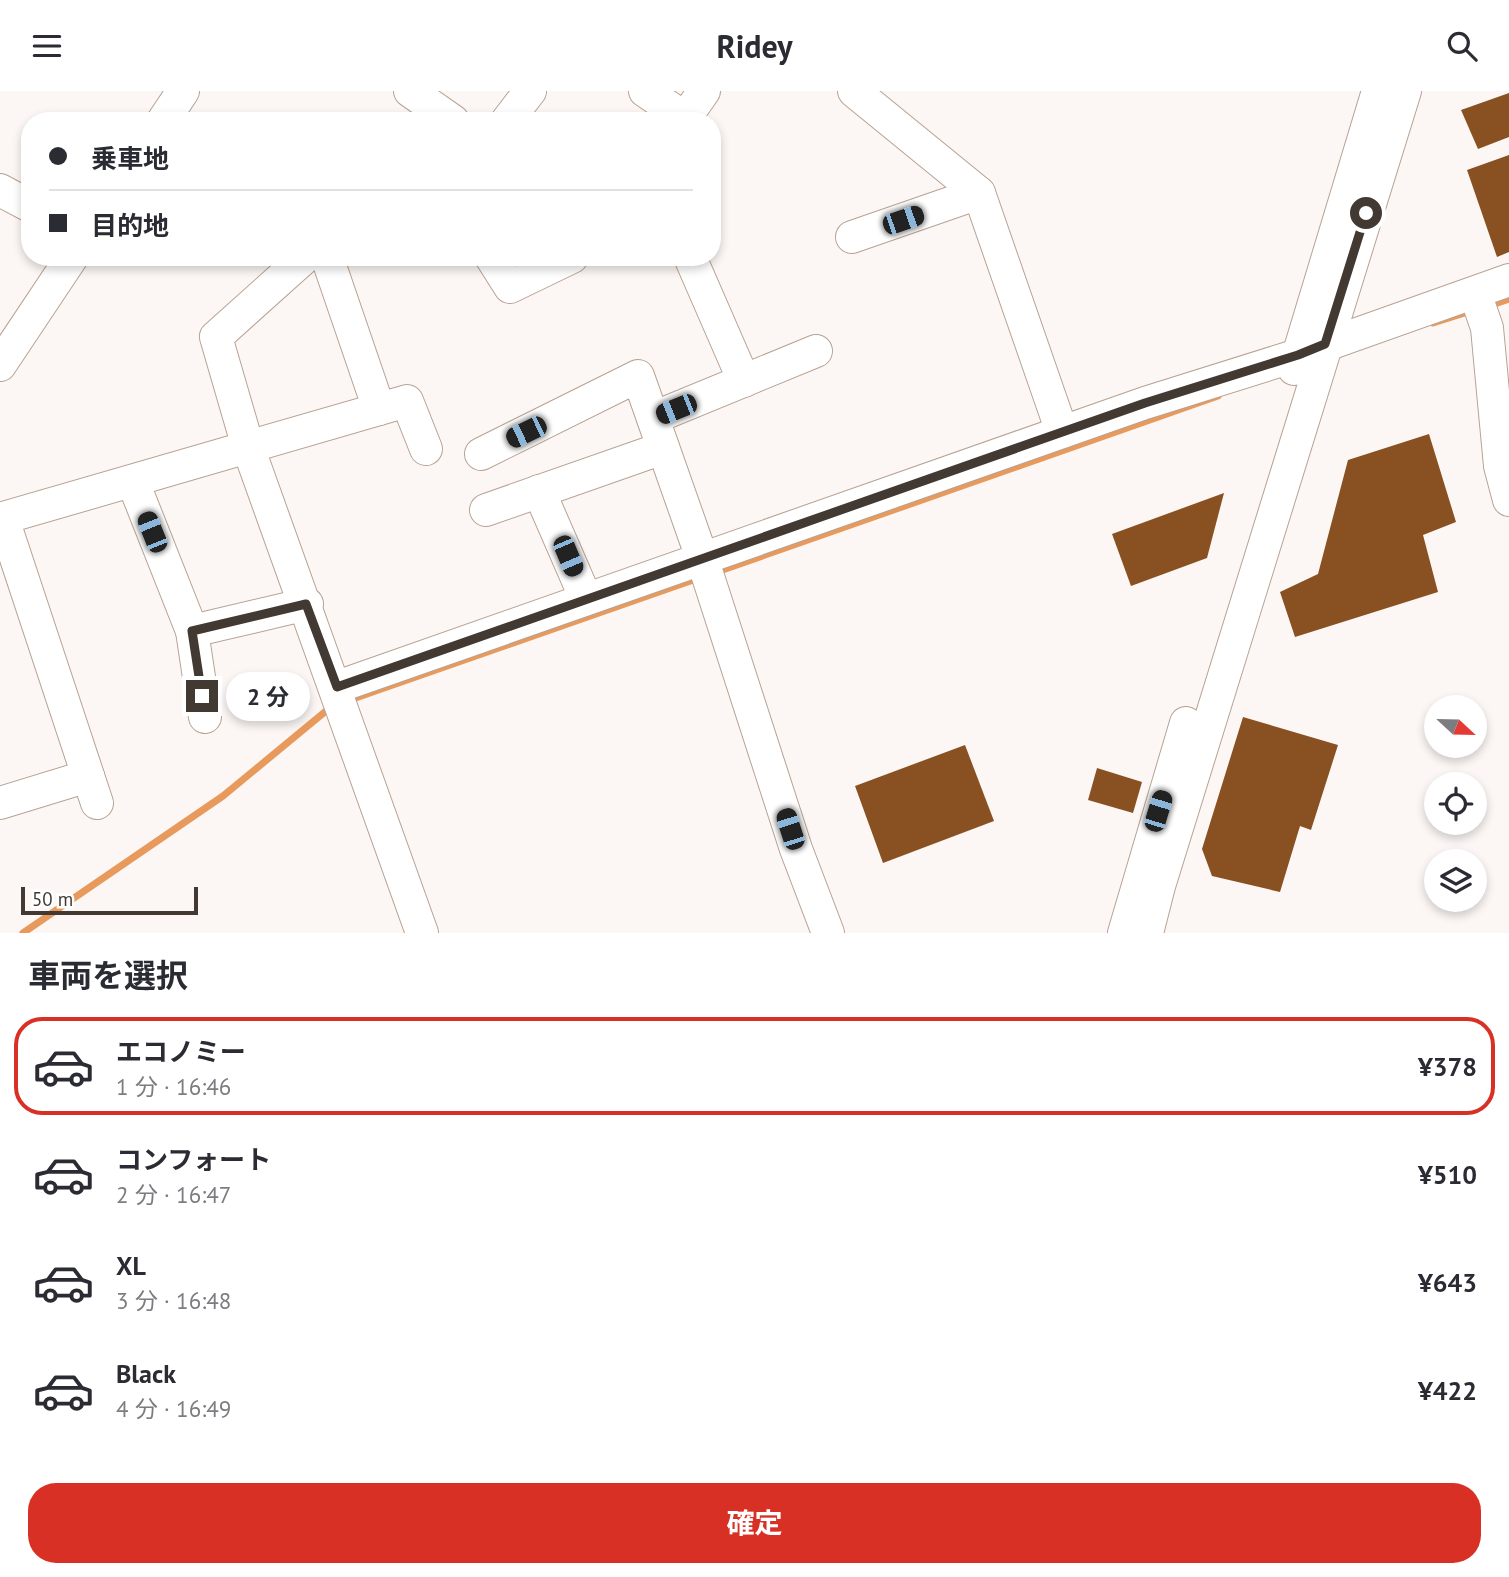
<!DOCTYPE html>
<html lang="ja">
<head>
<meta charset="utf-8">
<style>
  body { margin:0; font-family:"PT Sans","Noto Sans JP",sans-serif; background:#f2f2f3; color:#2b2b33; height:100vh; display:flex; flex-direction:column; font-size:26px; white-space:nowrap }
  * { box-sizing:border-box; margin:0 }
  p { font-size:23px; color:#7c7c81 }
  .icon { flex:none; width:38px; height:38px; fill:none; stroke:currentColor; stroke-width:2; stroke-linecap:round; stroke-linejoin:round }
  .map { position:relative; height:842px; overflow:hidden }
  .side { display:flex; flex-direction:column; background:#fff; flex:1 }
  .side>* { flex:none }
  .top-card { position:absolute; left:21px; top:21px; width:700px; height:154px; border-radius:28px; box-shadow:0 4px 10px #0003; display:grid; align-content:center; height:154px; padding:0 28px; background:#fff }
  .needle { width:46px; rotate:112deg }
  .tools { position:absolute; left:1424px; top:604px; display:grid; gap:14px }
  .tools a { display:grid; place-items:center; width:63px; height:63px; border-radius:50%; background:#fff; box-shadow:0 4px 10px #0003; font-size:35px }
  .scale { position:absolute; left:21px; bottom:18px; width:177px; box-sizing:border-box; padding-left:7px; border:4px solid #423932; border-top:0; font-size:19px; line-height:24px; white-space:nowrap; color:#423932; -webkit-text-stroke:5px #fff; paint-order:stroke }
  .end { position:absolute; width:32px; height:32px; margin:-16px; border:9px solid #423932; background:#fff; box-shadow:0 0 0 4px #fff }
  .from { border-radius:50% }
  .bubble { position:absolute; height:49px; border-radius:24px; background:#fff; box-shadow:0 4px 10px #0003; font-size:23px; font-weight:700; line-height:49px; text-align:center }
  .car { position:absolute; width:21px; height:42px; margin:-21px -10px; border-radius:9px; box-shadow:0 0 5px 2px #0007; background:linear-gradient(#222 24%,#8ab4d8 0 40%,#222 0 76%,#8ab4d8 0 86%,#222 0) }
  .top-card b { display:flex; align-items:center; gap:24px; height:66px; font-size:26px }
  .top-card b+b { border-top:2px solid #e1e1e2 }
  .top-card i { width:18px; height:18px; background:#2b2b33 }
  ul { padding:0; list-style:none }
  li { display:flex; align-items:center; gap:21px; height:98px; margin:0 14px 10px; padding:0 14px; border:4px solid transparent; border-radius:28px }
  li div { flex:1 }
  li b { display:block; font-size:26px }
  li em { font-style:normal; font-weight:700 }
  li.selected { border-color:#d93025 }
  li>.icon { width:63px; height:63px; stroke-width:1.5 }
  h2 { padding:0 28px; font-size:32px; line-height:84px }
  .button { display:flex; gap:14px; margin-top:auto; padding:14px 28px }
  .button a { flex:1; height:80px; border-radius:28px; background:#d93025; color:#fff; font-size:28px; font-weight:700; line-height:80px; text-align:center }
  header { display:flex; justify-content:space-between; align-items:center; height:91px; padding:0 28px; background:#fff; font-size:32px; font-weight:700 }
  .map>svg:first-child { display:block }
</style>
</head>
<body>
<header><svg class="icon" aria-label="menu" viewBox="0 0 24 24"><path d="M4 6h16M4 12h16M4 18h16"/></svg>Ridey<svg class="icon" aria-label="search" viewBox="0 0 24 24"><circle cx="10" cy="10" r="6"/><path d="M15 15l6 6"/></svg></header>
<div class="map">
<svg width="1509" height="842" viewBox="0 0 1509 842">
  <rect width="100%" height="100%" fill="#fcf7f4"/>
  <g fill="none" stroke-linecap="round" stroke-linejoin="round">
    <g stroke="#e89a5d" stroke-width="7">
      <polyline points="1486,216 1509,208"/>
      <polyline points="1433,232 1471,220"/>
      <polyline points="714,482 1218,305"/>
      <polyline points="347,610 699,487"/>
      <polyline points="23,842 223,705 332,615"/>
    </g>
  </g>
  <g fill="#895121">
    <polygon points="1509,2 1509,46 1478,58 1461,19"/>
    <polygon points="1509,64 1509,161 1497,166 1467,79"/>
    <polygon points="1429,343 1456,431 1423,444 1438,501 1295,546 1280,501 1318,483 1348,369"/>
    <polygon points="1224,402 1207,467 1131,495 1112,443"/>
    <polygon points="1243,626 1338,654 1311,739 1300,735 1280,801 1212,785 1202,758"/>
    <polygon points="965,654 994,730 883,772 855,695"/>
    <polygon points="1097,677 1142,691 1133,722 1088,709"/>
  </g>
  <g fill="none" stroke-linecap="round" stroke-linejoin="round">
    <defs>
      <g id="minor">
        <polyline points="410,0 453,30"/>
        <polyline points="645,0 685,27"/>
        <polyline points="854,0 979,102 1062,341"/>
        <polyline points="163,30 183,0"/>
        <polyline points="507,30 530,0"/>
        <polyline points="683,30 704,0"/>
        <polyline points="0,99 30,115"/>
        <polyline points="852,146 979,102"/>
        <polyline points="305,166 216,246 248,356 407,310 426,358"/>
        <polyline points="327,166 379,318"/>
        <polyline points="491,166 510,196 572,166"/>
        <polyline points="690,166 744,290"/>
        <polyline points="1475,202 1487,237 1500,375 1509,409"/>
        <polyline points="0,274 72,166"/>
        <polyline points="1294,278 1378,0"/>
        <polyline points="653,327 816,260"/>
        <polyline points="481,363 638,285 702,467 796,758 828,842"/>
        <polyline points="133,391 192,540 205,626"/>
        <polyline points="539,400 586,508"/>
        <polyline points="486,419 663,357"/>
        <polyline points="0,428 248,356 422,842"/>
        <polyline points="3,428 97,712"/>
        <polyline points="192,540 307,513"/>
        <polyline points="337,596 1145,312 1298,264 1509,189"/>
        <polyline points="0,712 88,685"/>
        <polyline points="1124,842 1186,632"/>
        <polyline points="1147,842 1159,795 1405,0"/>
      </g>
    </defs>
    <use href="#minor" stroke="#b8a292" stroke-width="34"/>
    <use href="#minor" stroke="#fff" stroke-width="32"/>
  </g>
  <g fill="none" stroke-linecap="round" stroke-linejoin="round">
    <polyline stroke="#423932" stroke-width="9" points="202,605 192,540 306,513 337,596 1145,312 1298,264 1325,253 1366,122"/>
  </g>
</svg>
<div class="tools">
<a><svg class="needle" viewBox="-14 -14 28 28"><path d="M0-13l5 13h-10z" fill="#e53935"/><path d="M0 13l5-13h-10z" fill="#7c7c81"/></svg></a>
<a><svg class="icon" aria-label="locate" viewBox="0 0 24 24"><circle cx="12" cy="12" r="6"/><path d="M12 2v4M12 18v4M2 12h4M18 12h4"/></svg></a>
<a><svg class="icon" aria-label="layers" viewBox="0 0 24 24"><path d="M12 4l9 5-9 5-9-5zM3 14l9 5 9-5"/></svg></a>
</div>
<div class="scale">50 m</div>
<i class="end from" style="left:1366px;top:122px"></i>
<i class="end" style="left:202px;top:605px"></i>
<div class="bubble" style="left:226px;top:581px;width:84px">2 分</div>
<i class="car" style="left:903px;top:129px;rotate:71deg"></i>
<i class="car" style="left:676px;top:318px;rotate:248deg"></i>
<i class="car" style="left:526px;top:341px;rotate:244deg"></i>
<i class="car" style="left:152px;top:441px;rotate:338deg"></i>
<i class="car" style="left:568px;top:465px;rotate:157deg"></i>
<i class="car" style="left:1158px;top:720px;rotate:17deg"></i>
<i class="car" style="left:790px;top:738px;rotate:342deg"></i>
<div class="top-card">
<b><i class="from"></i>乗車地</b>
<b><i></i>目的地</b>
</div>
</div>
<section class="side">
<h2>車両を選択</h2>
<ul>
<li class="selected"><svg class="icon" aria-label="car" viewBox="0 0 24 24"><path d="M5 17H2v-5l4-1 3-4h7l3 4 3 1v5h-3M9 17h6M6 11h13"/><circle cx="7" cy="17" r="2"/><circle cx="17" cy="17" r="2"/></svg><div><b>エコノミー</b><p>1 分 · 16:46</p></div><em>¥378</em></li>
<li><svg class="icon" aria-label="car" viewBox="0 0 24 24"><path d="M5 17H2v-5l4-1 3-4h7l3 4 3 1v5h-3M9 17h6M6 11h13"/><circle cx="7" cy="17" r="2"/><circle cx="17" cy="17" r="2"/></svg><div><b>コンフォート</b><p>2 分 · 16:47</p></div><em>¥510</em></li>
<li><svg class="icon" aria-label="car" viewBox="0 0 24 24"><path d="M5 17H2v-5l4-1 3-4h7l3 4 3 1v5h-3M9 17h6M6 11h13"/><circle cx="7" cy="17" r="2"/><circle cx="17" cy="17" r="2"/></svg><div><b>XL</b><p>3 分 · 16:48</p></div><em>¥643</em></li>
<li><svg class="icon" aria-label="car" viewBox="0 0 24 24"><path d="M5 17H2v-5l4-1 3-4h7l3 4 3 1v5h-3M9 17h6M6 11h13"/><circle cx="7" cy="17" r="2"/><circle cx="17" cy="17" r="2"/></svg><div><b>Black</b><p>4 分 · 16:49</p></div><em>¥422</em></li>
</ul>
<div class="button"><a>確定</a></div>
</section>
</body>
</html>
